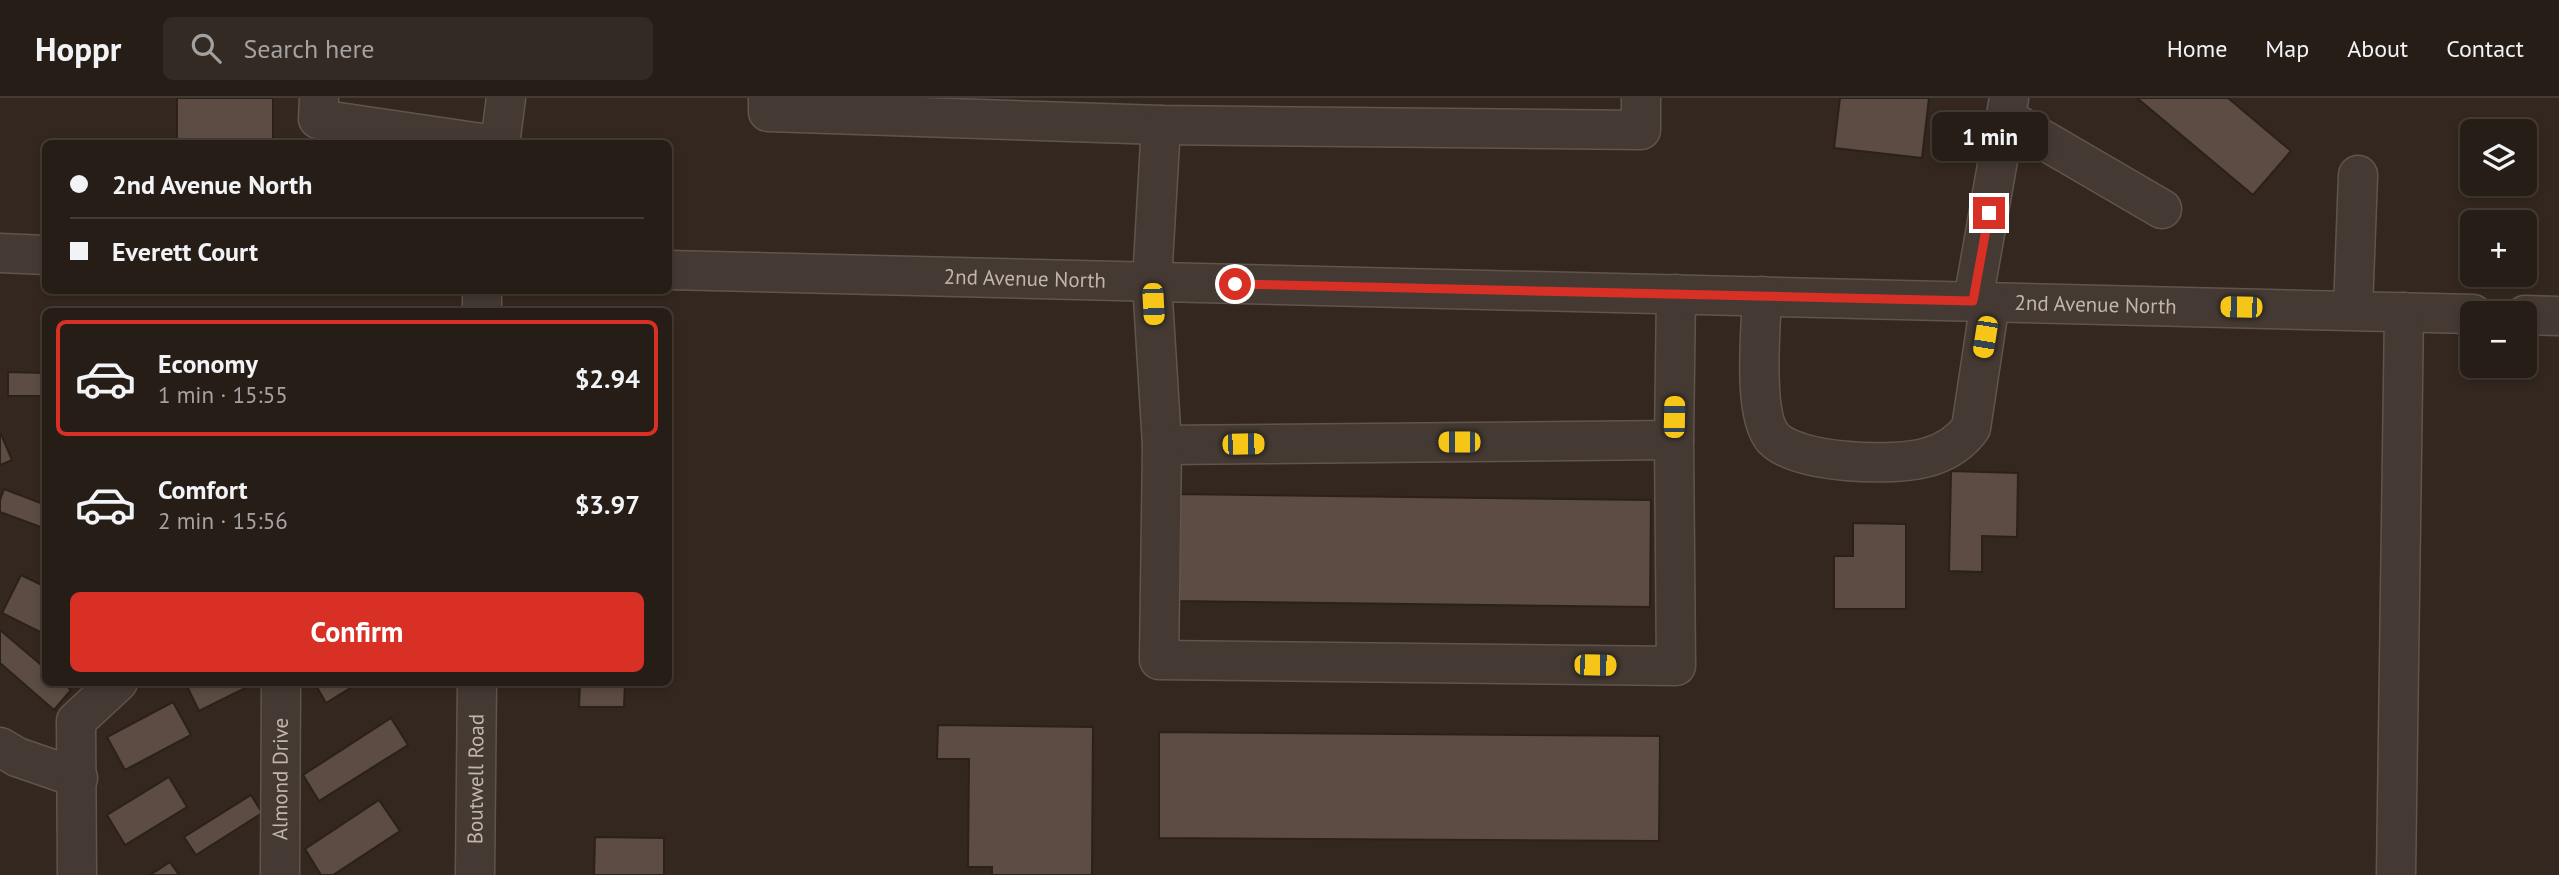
<!DOCTYPE html>
<html lang="en">
<head>
<meta charset="utf-8">
<style>
  body { margin:0; font-family:"PT Sans",sans-serif; background:#332a24; color:#f1f3f6; height:100vh; display:flex; flex-direction:column; font-size:26px; white-space:nowrap }
  * { box-sizing:border-box; margin:0 }
  p { font-size:23px; color:#a4a2a1 }
  .icon { flex:none; width:38px; height:38px; fill:none; stroke:currentColor; stroke-width:2; stroke-linecap:round; stroke-linejoin:round }
  .map { position:relative; flex:1; overflow:hidden }
  .panel { position:absolute; left:42px; top:210px; width:630px; height:378px; display:flex; flex-direction:column; background:#271d17; border-radius:10px; box-shadow:0 4px 10px #0003,0 0 0 2px #433b36 }
  .panel>* { flex:none }
  .guide { position:absolute; left:42px; top:42px; width:630px; height:154px; border-radius:10px; box-shadow:0 4px 10px #0003,0 0 0 2px #433b36; display:grid; align-content:center; height:154px; padding:0 28px; background:#271d17 }
  .buttons { position:absolute; left:2460px; top:21px; display:grid; gap:14px }
  .buttons a { display:grid; place-items:center; width:77px; height:77px; border-radius:10px; background:#271d17; box-shadow:0 4px 10px #0003,0 0 0 2px #433b36; font-size:35px }
  .end { position:absolute; width:32px; height:32px; margin:-16px; border:9px solid #d93025; background:#fff; box-shadow:0 0 0 4px #fff }
  .from { border-radius:50% }
  .bubble { position:absolute; height:49px; border-radius:10px; background:#271d17; box-shadow:0 4px 10px #0003,0 0 0 2px #433b36; font-size:23px; font-weight:800; line-height:49px; text-align:center }
  .car { position:absolute; width:21px; height:42px; margin:-21px -10px; border-radius:9px; box-shadow:0 0 5px 2px #0007; background:linear-gradient(#f5c518 24%,#345 0 40%,#f5c518 0 76%,#345 0 86%,#f5c518 0) }
  .guide b { display:flex; align-items:center; gap:24px; height:66px; font-size:26px }
  .guide b+b { border-top:2px solid #433b36 }
  .guide i { width:18px; height:18px; background:#f1f3f6 }
  ul { padding:12px 0 0; list-style:none }
  li { display:flex; align-items:center; gap:21px; height:116px; margin:0 14px 10px; padding:0 14px; border:4px solid transparent; border-radius:10px }
  li div { flex:1 }
  li b { display:block; font-size:26px }
  li em { font-style:normal; font-weight:800 }
  li.selected { border-color:#d93025 }
  li>.icon { width:63px; height:63px; stroke-width:1.5 }
  .button { display:flex; gap:14px; margin-top:auto; padding:14px 28px }
  .button a { flex:1; height:80px; border-radius:10px; background:#d93025; color:#fff; font-size:28px; font-weight:800; line-height:80px; text-align:center }
  header { display:flex; align-items:center; gap:42px; box-sizing:border-box; height:98px; padding:0 35px; background:#271d17; border-bottom:2px solid #433b36 }
  header strong { font-size:33px }
  nav { display:flex; gap:38px; margin-inline-start:auto; font-size:24px }
  .search { width:490px; height:63px; background:#332a24; display:flex; align-items:center; gap:18px; box-sizing:border-box; padding:0 24px; border-radius:10px; color:#a4a2a1; font-size:26px }
  .map>svg:first-child { display:block }
</style>
</head>
<body>
<header>
<strong>Hoppr</strong>
<div class="search"><svg class="icon" aria-label="search" viewBox="0 0 24 24"><circle cx="10" cy="10" r="6"/><path d="M15 15l6 6"/></svg>Search here</div>
<nav><a>Home</a><a>Map</a><a>About</a><a>Contact</a></nav>
</header>
<div class="map">
<svg width="2559" height="777" viewBox="0 0 2559 777">
  <rect width="100%" height="100%" fill="#34271f"/>
  <g fill="#5c4c43" stroke="#2b211a" stroke-width="2">
    <rect x="177" y="0" width="96" height="46"/>
    <polygon points="1840,0 1929,0 1922,60 1834,50"/>
    <polygon points="2137,0 2228,0 2291,53 2253,97"/>
    <polygon points="8,274 46,275 46,298 8,298"/>
    <polygon points="0,334 12,362 0,367"/>
    <polygon points="1951,373 2018,375 2017,439 1982,438 1982,474 1949,473"/>
    <polygon points="4,391 46,407 46,431 0,414 0,402"/>
    <polygon points="1174,396 1651,402 1650,509 1173,503"/>
    <polygon points="1853,425 1906,426 1906,511 1834,511 1834,458 1853,458"/>
    <polygon points="21,477 46,489 46,537 2,515"/>
    <polygon points="0,532 46,571 46,584 62,584 71,592 54,612 0,565"/>
    <polygon points="185,584 257,584 199,613"/>
    <polygon points="314,584 360,584 326,605"/>
    <polygon points="580,584 625,584 624,609 579,609"/>
    <polygon points="173,604 191,637 125,672 107,639"/>
    <polygon points="391,620 408,647 319,703 303,677"/>
    <polygon points="938,627 1093,629 1092,777 992,777 992,769 968,769 969,661 937,661"/>
    <polygon points="1159,634 1660,638 1659,743 1159,740"/>
    <polygon points="169,679 187,709 125,747 107,717"/>
    <polygon points="251,697 262,715 196,757 184,739"/>
    <polygon points="379,702 400,733 333,777 321,777 305,751"/>
    <polygon points="595,739 664,740 664,777 594,777"/>
    <polygon points="170,764 179,777 150,777"/>
  </g>
  <g fill="none" stroke-linecap="round" stroke-linejoin="round">
    <defs>
      <g id="minor">
        <polyline points="319,0 318,21 488,46"/>
        <polyline points="768,0 768,14 1161,27 1641,32 1641,0"/>
        <polyline points="2006,20 2162,111"/>
        <polyline points="1161,27 1152,184 1162,347 1674,342 1676,196"/>
        <polyline points="500,46 506,0"/>
        <polyline points="0,155 46,157"/>
        <path id="s1" d="M668,172L2473,216"/>
        <path d="M1762,198C1761,230 1752,316 1773,340C1797,366 1895,369 1928,359C1946,354 1960,345 1971,330L1990,204"/>
        <polyline points="1973,203 2009,0"/>
        <polyline points="2353,212 2358,77"/>
        <polyline points="482,214 482,192"/>
        <polyline points="2525,217 2559,218"/>
        <polyline points="1162,347 1159,562 1676,568 1674,342"/>
        <polyline points="0,649 17,659 78,680"/>
        <polyline points="77,777 76,623 118,584"/>
        <path id="s2" d="M280,777L281,584"/>
        <path id="s3" d="M475,777L477,584"/>
        <polyline points="2396,777 2404,214"/>
      </g>
    </defs>
    <use href="#minor" stroke="#60554d" stroke-width="41"/>
    <use href="#minor" stroke="#453a33" stroke-width="38"/>
  </g>
  <g fill="none" stroke-linecap="round" stroke-linejoin="round">
    <polyline stroke="#d93025" stroke-width="9" points="1235,186 1973,203 1989,115"/>
  </g>
  <g text-anchor="middle" stroke-width="5" stroke-linejoin="round" paint-order="stroke">
    <g font-size="21" fill="#c2b6ac" stroke="#291f18">
      <text dy="7" stroke="none"><textPath href="#s1" startOffset="357">2nd Avenue North</textPath></text>
      <text dy="7" stroke="none"><textPath href="#s1" startOffset="1428">2nd Avenue North</textPath></text>
      <text dy="7" stroke="none"><textPath href="#s2" startOffset="96">Almond Drive</textPath></text>
      <text dy="7" stroke="none"><textPath href="#s3" startOffset="96">Boutwell Road</textPath></text>
    </g>
  </g>
</svg>
<div class="buttons">
<a><svg class="icon" aria-label="layers" viewBox="0 0 24 24"><path d="M12 4l9 5-9 5-9-5zM3 14l9 5 9-5"/></svg></a>
<a>+</a>
<a>−</a>
</div>
<i class="end from" style="left:1235px;top:186px"></i>
<i class="end" style="left:1989px;top:115px"></i>
<div class="bubble" style="left:1932px;top:14px;width:116px">1 min</div>
<i class="car" style="left:1153px;top:206px;rotate:177deg"></i>
<i class="car" style="left:2241px;top:209px;rotate:271deg"></i>
<i class="car" style="left:1985px;top:239px;rotate:189deg"></i>
<i class="car" style="left:1674px;top:319px;rotate:1deg"></i>
<i class="car" style="left:1459px;top:344px;rotate:270deg"></i>
<i class="car" style="left:1243px;top:346px;rotate:89deg"></i>
<i class="car" style="left:1595px;top:567px;rotate:91deg"></i>
<div class="guide">
<b><i class="from"></i>2nd Avenue North</b>
<b><i></i>Everett Court</b>
</div>
<section class="panel">
<ul>
<li class="selected"><svg class="icon" aria-label="car" viewBox="0 0 24 24"><path d="M5 17H2v-5l4-1 3-4h7l3 4 3 1v5h-3M9 17h6M6 11h13"/><circle cx="7" cy="17" r="2"/><circle cx="17" cy="17" r="2"/></svg><div><b>Economy</b><p>1 min · 15:55</p></div><em>$2.94</em></li>
<li><svg class="icon" aria-label="car" viewBox="0 0 24 24"><path d="M5 17H2v-5l4-1 3-4h7l3 4 3 1v5h-3M9 17h6M6 11h13"/><circle cx="7" cy="17" r="2"/><circle cx="17" cy="17" r="2"/></svg><div><b>Comfort</b><p>2 min · 15:56</p></div><em>$3.97</em></li>
</ul>
<div class="button"><a>Confirm</a></div>
</section>
</div>
</body>
</html>
